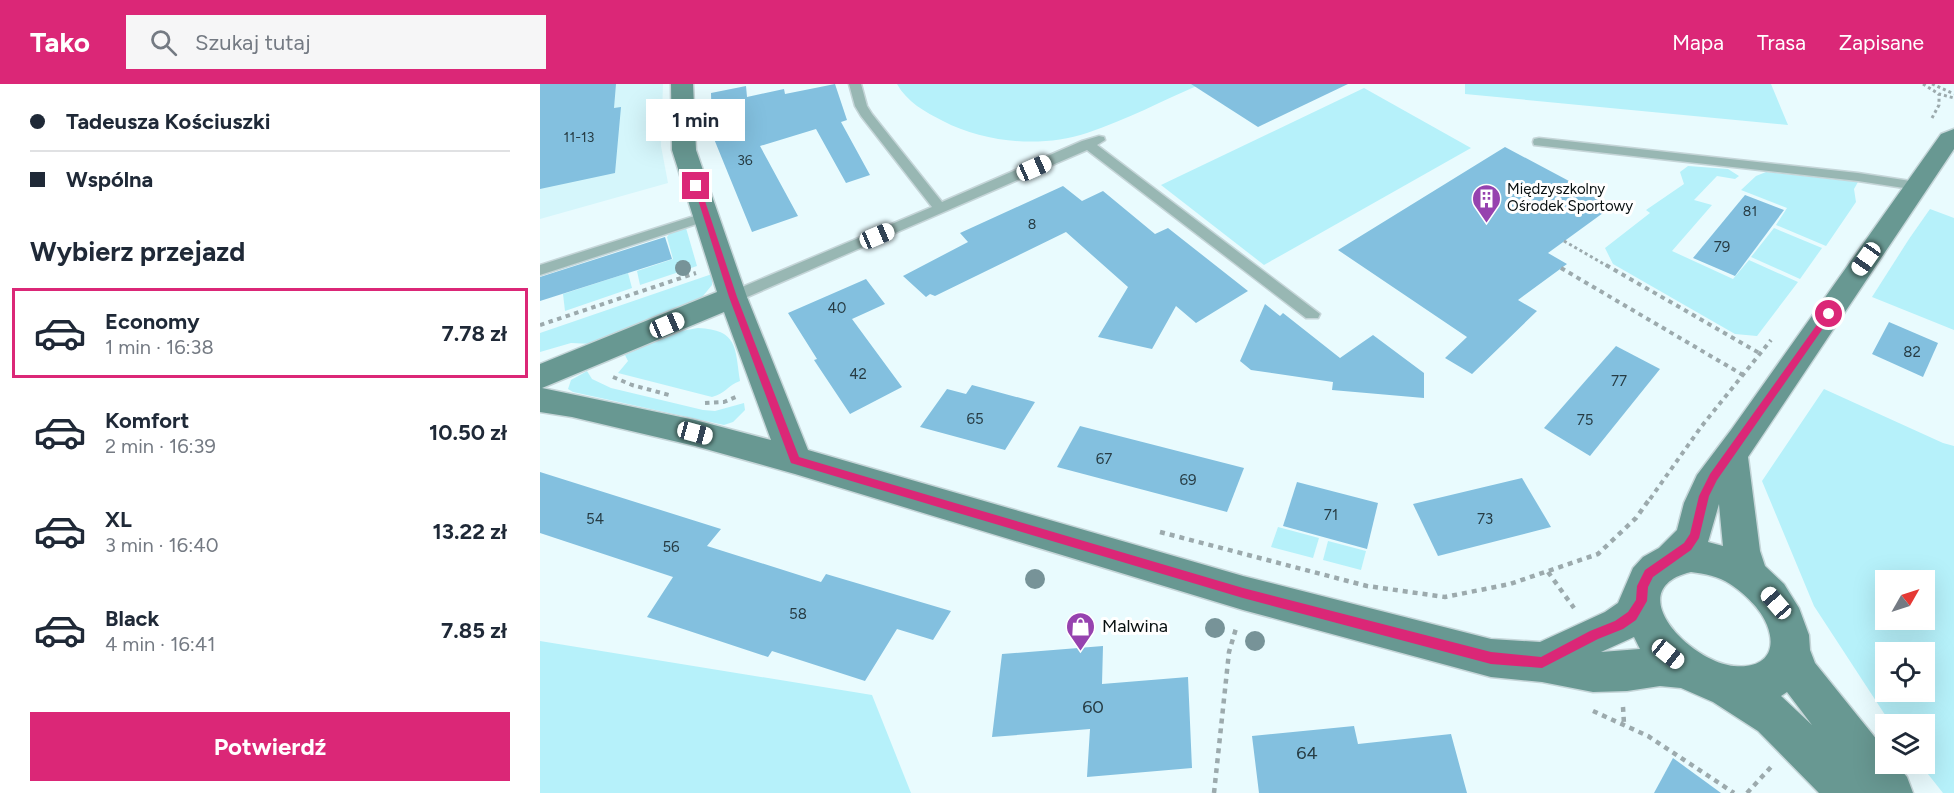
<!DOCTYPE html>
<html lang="pl">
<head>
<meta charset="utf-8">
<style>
  body { margin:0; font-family:Figtree,sans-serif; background:#f6f6f7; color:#1f2937; height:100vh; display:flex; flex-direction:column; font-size:22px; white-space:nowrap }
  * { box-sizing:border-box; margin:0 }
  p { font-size:20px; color:#747a83 }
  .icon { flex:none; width:33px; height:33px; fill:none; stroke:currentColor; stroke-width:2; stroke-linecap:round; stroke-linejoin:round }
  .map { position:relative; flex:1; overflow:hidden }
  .side { display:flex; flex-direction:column; background:#fff; width:540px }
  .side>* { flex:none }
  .hud { display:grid; align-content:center; height:132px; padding:0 30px; background:#fff }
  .needle { width:39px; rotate:51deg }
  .buttons { position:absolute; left:1335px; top:486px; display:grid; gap:12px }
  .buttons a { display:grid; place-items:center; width:60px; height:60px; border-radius:0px; background:#fff; box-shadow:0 6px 24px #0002; font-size:30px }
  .end { position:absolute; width:27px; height:27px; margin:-14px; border:8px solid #db2777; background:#fff; box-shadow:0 0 0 3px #fff }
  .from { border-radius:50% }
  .bubble { position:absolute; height:42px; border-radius:0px; background:#fff; box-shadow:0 6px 24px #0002; font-size:20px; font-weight:700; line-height:42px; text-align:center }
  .car { position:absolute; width:18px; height:36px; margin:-18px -9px; border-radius:8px; box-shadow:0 0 4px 2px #0007; background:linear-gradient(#fff 24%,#345 0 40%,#fff 0 76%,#345 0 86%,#fff 0) }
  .hud b { display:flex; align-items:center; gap:21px; height:57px; font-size:22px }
  .hud b+b { border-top:2px solid #e0e1e3 }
  .hud i { width:15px; height:15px; background:#1f2937 }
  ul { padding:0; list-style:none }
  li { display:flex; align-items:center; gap:18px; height:90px; margin:0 12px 9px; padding:0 18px; border:3px solid transparent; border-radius:0px }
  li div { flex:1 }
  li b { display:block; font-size:22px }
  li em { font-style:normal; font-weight:700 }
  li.on { border-color:#db2777 }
  li>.icon { width:54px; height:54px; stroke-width:1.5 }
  h2 { padding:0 30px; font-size:27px; line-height:72px }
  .action { display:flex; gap:12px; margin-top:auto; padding:12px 30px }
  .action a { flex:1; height:69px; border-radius:0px; background:#db2777; color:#fff; font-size:24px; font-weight:700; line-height:69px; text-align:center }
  header { display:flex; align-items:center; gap:36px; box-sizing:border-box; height:84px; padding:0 30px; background:#db2777; color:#fff }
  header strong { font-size:28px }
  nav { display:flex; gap:33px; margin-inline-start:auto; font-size:21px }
  .search { width:420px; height:54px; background:#f6f6f7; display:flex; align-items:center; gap:15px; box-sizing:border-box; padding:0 21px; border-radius:0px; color:#747a83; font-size:22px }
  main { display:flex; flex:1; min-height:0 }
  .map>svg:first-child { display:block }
</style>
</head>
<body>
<header>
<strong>Tako</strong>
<div class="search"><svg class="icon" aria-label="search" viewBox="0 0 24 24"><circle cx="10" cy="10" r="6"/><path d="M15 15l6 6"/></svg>Szukaj tutaj</div>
<nav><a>Mapa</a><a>Trasa</a><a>Zapisane</a></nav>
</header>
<main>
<section class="side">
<div class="hud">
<b><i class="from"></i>Tadeusza Kościuszki</b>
<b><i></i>Wspólna</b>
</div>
<h2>Wybierz przejazd</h2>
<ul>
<li class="on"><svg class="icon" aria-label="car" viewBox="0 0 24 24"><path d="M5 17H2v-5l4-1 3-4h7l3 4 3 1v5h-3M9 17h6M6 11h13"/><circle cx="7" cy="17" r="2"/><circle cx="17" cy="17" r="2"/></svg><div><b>Economy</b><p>1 min · 16:38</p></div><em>7.78 zł</em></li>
<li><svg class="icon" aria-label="car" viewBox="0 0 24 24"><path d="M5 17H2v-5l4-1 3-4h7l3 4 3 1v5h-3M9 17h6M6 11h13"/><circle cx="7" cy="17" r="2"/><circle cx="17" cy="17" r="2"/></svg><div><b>Komfort</b><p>2 min · 16:39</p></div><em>10.50 zł</em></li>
<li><svg class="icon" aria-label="car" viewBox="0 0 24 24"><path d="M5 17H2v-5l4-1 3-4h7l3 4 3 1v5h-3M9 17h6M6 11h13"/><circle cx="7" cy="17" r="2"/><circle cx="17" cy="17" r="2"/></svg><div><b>XL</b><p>3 min · 16:40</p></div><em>13.22 zł</em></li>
<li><svg class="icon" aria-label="car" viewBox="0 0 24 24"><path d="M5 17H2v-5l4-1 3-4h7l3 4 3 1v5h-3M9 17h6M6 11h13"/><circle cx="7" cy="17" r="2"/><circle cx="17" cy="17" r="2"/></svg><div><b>Black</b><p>4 min · 16:41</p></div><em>7.85 zł</em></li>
</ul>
<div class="action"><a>Potwierdź</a></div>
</section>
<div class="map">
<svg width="1414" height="709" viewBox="0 0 1414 709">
  <rect width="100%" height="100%" fill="#e9fbfe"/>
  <polygon fill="#d5f6fb" points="0,0 123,0 121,62 128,99 0,135"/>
  <g fill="#b6f1fa" fill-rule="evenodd">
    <path d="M357,0H661C624,16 586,36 547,49C502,64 445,59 403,37C385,28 367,18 357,0Z"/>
    <polygon points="925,0 1231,0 1248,41 925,10"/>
    <polygon points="824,4 931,64 724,181 621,101"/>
    <polygon points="1148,82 1188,85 1199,92 1195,95 1177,92 1154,116 1172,121 1132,167 1193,195 1209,176 1258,198 1217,252 1195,250 1073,180 1065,164 1110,129 1106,126 1144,100 1140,88"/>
    <polygon points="1226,88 1318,98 1314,105 1316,118 1286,162 1236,141 1247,124 1201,106 1216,92"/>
    <polygon points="1390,125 1414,134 1414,246 1332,213 1369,155"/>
    <polygon points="146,144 157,182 100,201 97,187 133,175 127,153 130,149"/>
    <polygon points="1234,144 1282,164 1260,195 1211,173"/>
    <polygon points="88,189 92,204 25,227 23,210"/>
    <polygon points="172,190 172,201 158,218 53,260 31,259 0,268 0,249"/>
    <path d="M158,244C198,246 195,263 200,297C188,301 185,310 172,313L78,289L88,277L85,271L136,248Z"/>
    <polygon points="47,287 52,295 71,304 163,326 175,327 204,319 205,326 193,338 184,341 33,308 28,305 31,296"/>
    <path d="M1284,305L1403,359L1414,362V709H1403L1380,680H1384V640H1351L1274,522L1222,397ZM1346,496H1384V536H1346ZM1346,568H1384V608H1346Z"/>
    <polygon points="738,443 779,454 773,474 731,463"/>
    <polygon points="788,457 826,467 821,486 783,476"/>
    <polygon points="0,557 332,611 371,709 0,709"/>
  </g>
  <g fill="#83c0df">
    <polygon points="0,0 76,0 74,24 81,23 75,89 0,105"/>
    <polygon points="295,0 307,36 301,38 330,91 306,99 276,45 220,62 258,132 212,148 172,50 171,9 206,2 207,13 244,5 245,10"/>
    <polygon points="651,0 808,0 718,43"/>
    <polygon points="965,63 1074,121 1008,169 1027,180 978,216 997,227 932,290 905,274 927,253 798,166"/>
    <polygon points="523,102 542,117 563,107 615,150 628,144 708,207 656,239 636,222 612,265 558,253 588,203 526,148 395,212 390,210 386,213 363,192 428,158 420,149"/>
    <polygon points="1205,111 1244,126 1195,192 1153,174"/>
    <polygon points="125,153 132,175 0,217 0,193"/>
    <polygon points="326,195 345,220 312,235 362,303 310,330 274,276 277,275 248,229"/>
    <polygon points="725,220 740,232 743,229 800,274 833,251 884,289 884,314 792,306 793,298 711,286 700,277"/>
    <polygon points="1349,238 1398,259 1383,293 1332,270"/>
    <polygon points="1076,262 1120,285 1050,372 1004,344"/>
    <polygon points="432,301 495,318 465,366 380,343 407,305 426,310"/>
    <polygon points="540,342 704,384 687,428 517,383"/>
    <polygon points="0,388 181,445 167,462 281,498 286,490 411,527 393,556 357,545 325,597 232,567 228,573 107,533 133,493 0,449"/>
    <polygon points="982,394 1011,443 898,472 873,420"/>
    <polygon points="757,398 838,419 827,465 743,442"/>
    <polygon points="563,562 562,600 648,593 652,684 547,693 550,645 452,653 462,570"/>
    <polygon points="814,642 818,660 911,650 927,709 719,709 712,652"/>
    <polygon points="1133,674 1181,709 1114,709"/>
  </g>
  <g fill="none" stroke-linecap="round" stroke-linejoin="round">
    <defs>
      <g id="lane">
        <polygon points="309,0 321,0 327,22 332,30 402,118 542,57 559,52 564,53 565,56 557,61 780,230 778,234 766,234 547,66 198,217 188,217 185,213 188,209 392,123 321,32 315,22"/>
        <polygon points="999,54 1318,89 1377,98 1384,102 1377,106 1318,97 994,61 993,58 994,55"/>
        <polygon points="167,128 172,129 174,132 172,135 0,191 0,181"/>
      </g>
      <path id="secondary" d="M131,0H153L156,66L207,213L268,366L703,492L951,555L1000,558L1065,528L1078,519L1093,484L1103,473L1119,464L1137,446L1144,419L1157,391L1191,346L1401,50L1414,45V65L1208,373L1220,467L1225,482L1244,500L1259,524L1269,551L1270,566L1275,579L1346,667V680H1356L1367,693L1373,709H1279L1218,647L1173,618L1141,604L1120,602L1087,607L1053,608L1002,598L951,593L703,526L255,390L155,362L32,333L0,328V280L177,208L132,66ZM184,228L231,356L155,336L2,304ZM1179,420L1183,462L1168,458ZM1151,488C1165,490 1178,492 1190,500C1204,509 1221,525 1227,541C1238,569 1223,585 1194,582C1150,578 1079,505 1151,488ZM1094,553L1100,565L1061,568ZM1247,608L1272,641L1241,612Z"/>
    </defs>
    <use href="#lane" stroke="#c5d5d8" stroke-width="3"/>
    <use href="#secondary" stroke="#c5d5d8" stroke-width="3"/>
    <g stroke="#9caaad" stroke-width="3" stroke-dasharray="3 3" stroke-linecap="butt">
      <polyline points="1383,0 1399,10 1414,14"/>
      <polyline points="1392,0 1414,10"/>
      <polyline points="1392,34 1399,21 1399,10"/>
      <polyline points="1024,157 1069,183"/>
    </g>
    <g stroke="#9caaad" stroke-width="4" stroke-dasharray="4.5 4.5" stroke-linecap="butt">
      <polyline points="1066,181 1221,270"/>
      <polyline points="1021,184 1203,291"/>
      <polyline points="0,241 156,189"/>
      <polyline points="73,293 92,301 129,311"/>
      <polyline points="165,319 184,318 198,312"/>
      <polyline points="1110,415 1161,343 1231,256"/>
    </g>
    <g stroke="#9caaad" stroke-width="4.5" stroke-dasharray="5 5" stroke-linecap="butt">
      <polyline points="620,448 827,502 905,513 970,500 1058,470 1096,434 1111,413"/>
      <polyline points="1008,488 1034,524"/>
      <polyline points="1083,623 1084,640"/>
      <polyline points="1053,627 1108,652 1194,709"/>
      <polyline points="674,709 689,568 697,541"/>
      <polyline points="1207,709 1231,683"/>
    </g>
    <use href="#lane" fill="#98b7b3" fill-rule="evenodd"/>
    <use href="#secondary" fill="#689892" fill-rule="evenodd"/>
  </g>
  <g fill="#779398">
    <circle cx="143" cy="184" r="8"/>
    <circle cx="495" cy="495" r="10"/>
    <circle cx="675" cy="544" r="10"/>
    <circle cx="715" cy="557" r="10"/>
  </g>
  <polygon fill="#db2777" points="153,100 160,102 197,213 259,373 703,504 951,568 1001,573 1050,547 1075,537 1088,528 1096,516 1097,502 1105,486 1144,459 1150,450 1159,412 1170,390 1286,228 1293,230 1177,396 1169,412 1159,454 1151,466 1113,493 1108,503 1107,517 1096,536 1083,545 1058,555 1002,584 951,580 703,514 251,379 189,213"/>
  <defs>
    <symbol id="building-pin" viewBox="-11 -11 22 30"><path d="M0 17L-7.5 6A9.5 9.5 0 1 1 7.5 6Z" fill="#9642af" stroke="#fff"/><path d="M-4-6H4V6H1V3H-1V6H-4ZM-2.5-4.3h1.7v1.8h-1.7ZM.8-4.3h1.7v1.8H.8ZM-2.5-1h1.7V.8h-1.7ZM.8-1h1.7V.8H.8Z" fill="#fff"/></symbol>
    <symbol id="shop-pin" viewBox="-11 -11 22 30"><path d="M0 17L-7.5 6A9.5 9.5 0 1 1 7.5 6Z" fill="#9642af" stroke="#fff"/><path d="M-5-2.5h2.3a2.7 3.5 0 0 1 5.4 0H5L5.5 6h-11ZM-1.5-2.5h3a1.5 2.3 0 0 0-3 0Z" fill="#fff"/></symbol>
  </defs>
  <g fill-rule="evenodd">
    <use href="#building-pin" x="930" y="98" width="33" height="45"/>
    <use href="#shop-pin" x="524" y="526" width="33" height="45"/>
  </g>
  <g text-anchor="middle" stroke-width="6" stroke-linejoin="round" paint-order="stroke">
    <g font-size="14" fill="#273c44">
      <text x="39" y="58">11-13</text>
      <text x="205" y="81">36</text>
      <text x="1210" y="132">81</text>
      <text x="492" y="145">8</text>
    </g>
    <g font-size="15" fill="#081011" stroke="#fff" text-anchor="start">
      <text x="967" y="110">Międzyszkolny<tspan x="967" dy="17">Ośrodek Sportowy</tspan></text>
    </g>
    <g font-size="15" fill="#273c44">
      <text x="1182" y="168">79</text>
      <text x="297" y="229">40</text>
      <text x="1372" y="273">82</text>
      <text x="318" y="295">42</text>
      <text x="1079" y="302">77</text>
      <text x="435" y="340">65</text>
      <text x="1045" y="341">75</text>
      <text x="564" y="380">67</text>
      <text x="648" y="401">69</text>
      <text x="791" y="436">71</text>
      <text x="55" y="440">54</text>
      <text x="945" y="440">73</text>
      <text x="131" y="468">56</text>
      <text x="258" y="535">58</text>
    </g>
    <g font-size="18" fill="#081011" stroke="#fff" text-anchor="start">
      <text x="562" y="548">Malwina</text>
    </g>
    <g font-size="18" fill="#273c44">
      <text x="553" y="629">60</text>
      <text x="767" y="675">64</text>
    </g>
  </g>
</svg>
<div class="buttons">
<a><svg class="needle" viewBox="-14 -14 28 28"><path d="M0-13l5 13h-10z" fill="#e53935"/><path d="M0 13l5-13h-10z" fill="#747a83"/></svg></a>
<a><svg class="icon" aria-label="locate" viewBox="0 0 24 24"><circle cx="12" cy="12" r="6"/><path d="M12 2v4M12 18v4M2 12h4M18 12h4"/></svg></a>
<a><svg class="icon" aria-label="layers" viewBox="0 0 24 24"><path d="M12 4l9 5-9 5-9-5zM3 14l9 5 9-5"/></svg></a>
</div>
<i class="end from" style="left:1289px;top:230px"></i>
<i class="end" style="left:156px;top:102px"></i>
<div class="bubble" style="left:106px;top:15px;width:99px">1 min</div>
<i class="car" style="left:494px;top:84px;rotate:66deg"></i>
<i class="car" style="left:337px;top:152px;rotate:67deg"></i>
<i class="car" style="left:1326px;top:175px;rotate:215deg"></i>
<i class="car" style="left:127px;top:241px;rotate:67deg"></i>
<i class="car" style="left:155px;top:349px;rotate:105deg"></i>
<i class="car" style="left:1236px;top:519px;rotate:319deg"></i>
<i class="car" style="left:1128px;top:570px;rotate:129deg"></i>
</div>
</main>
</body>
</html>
